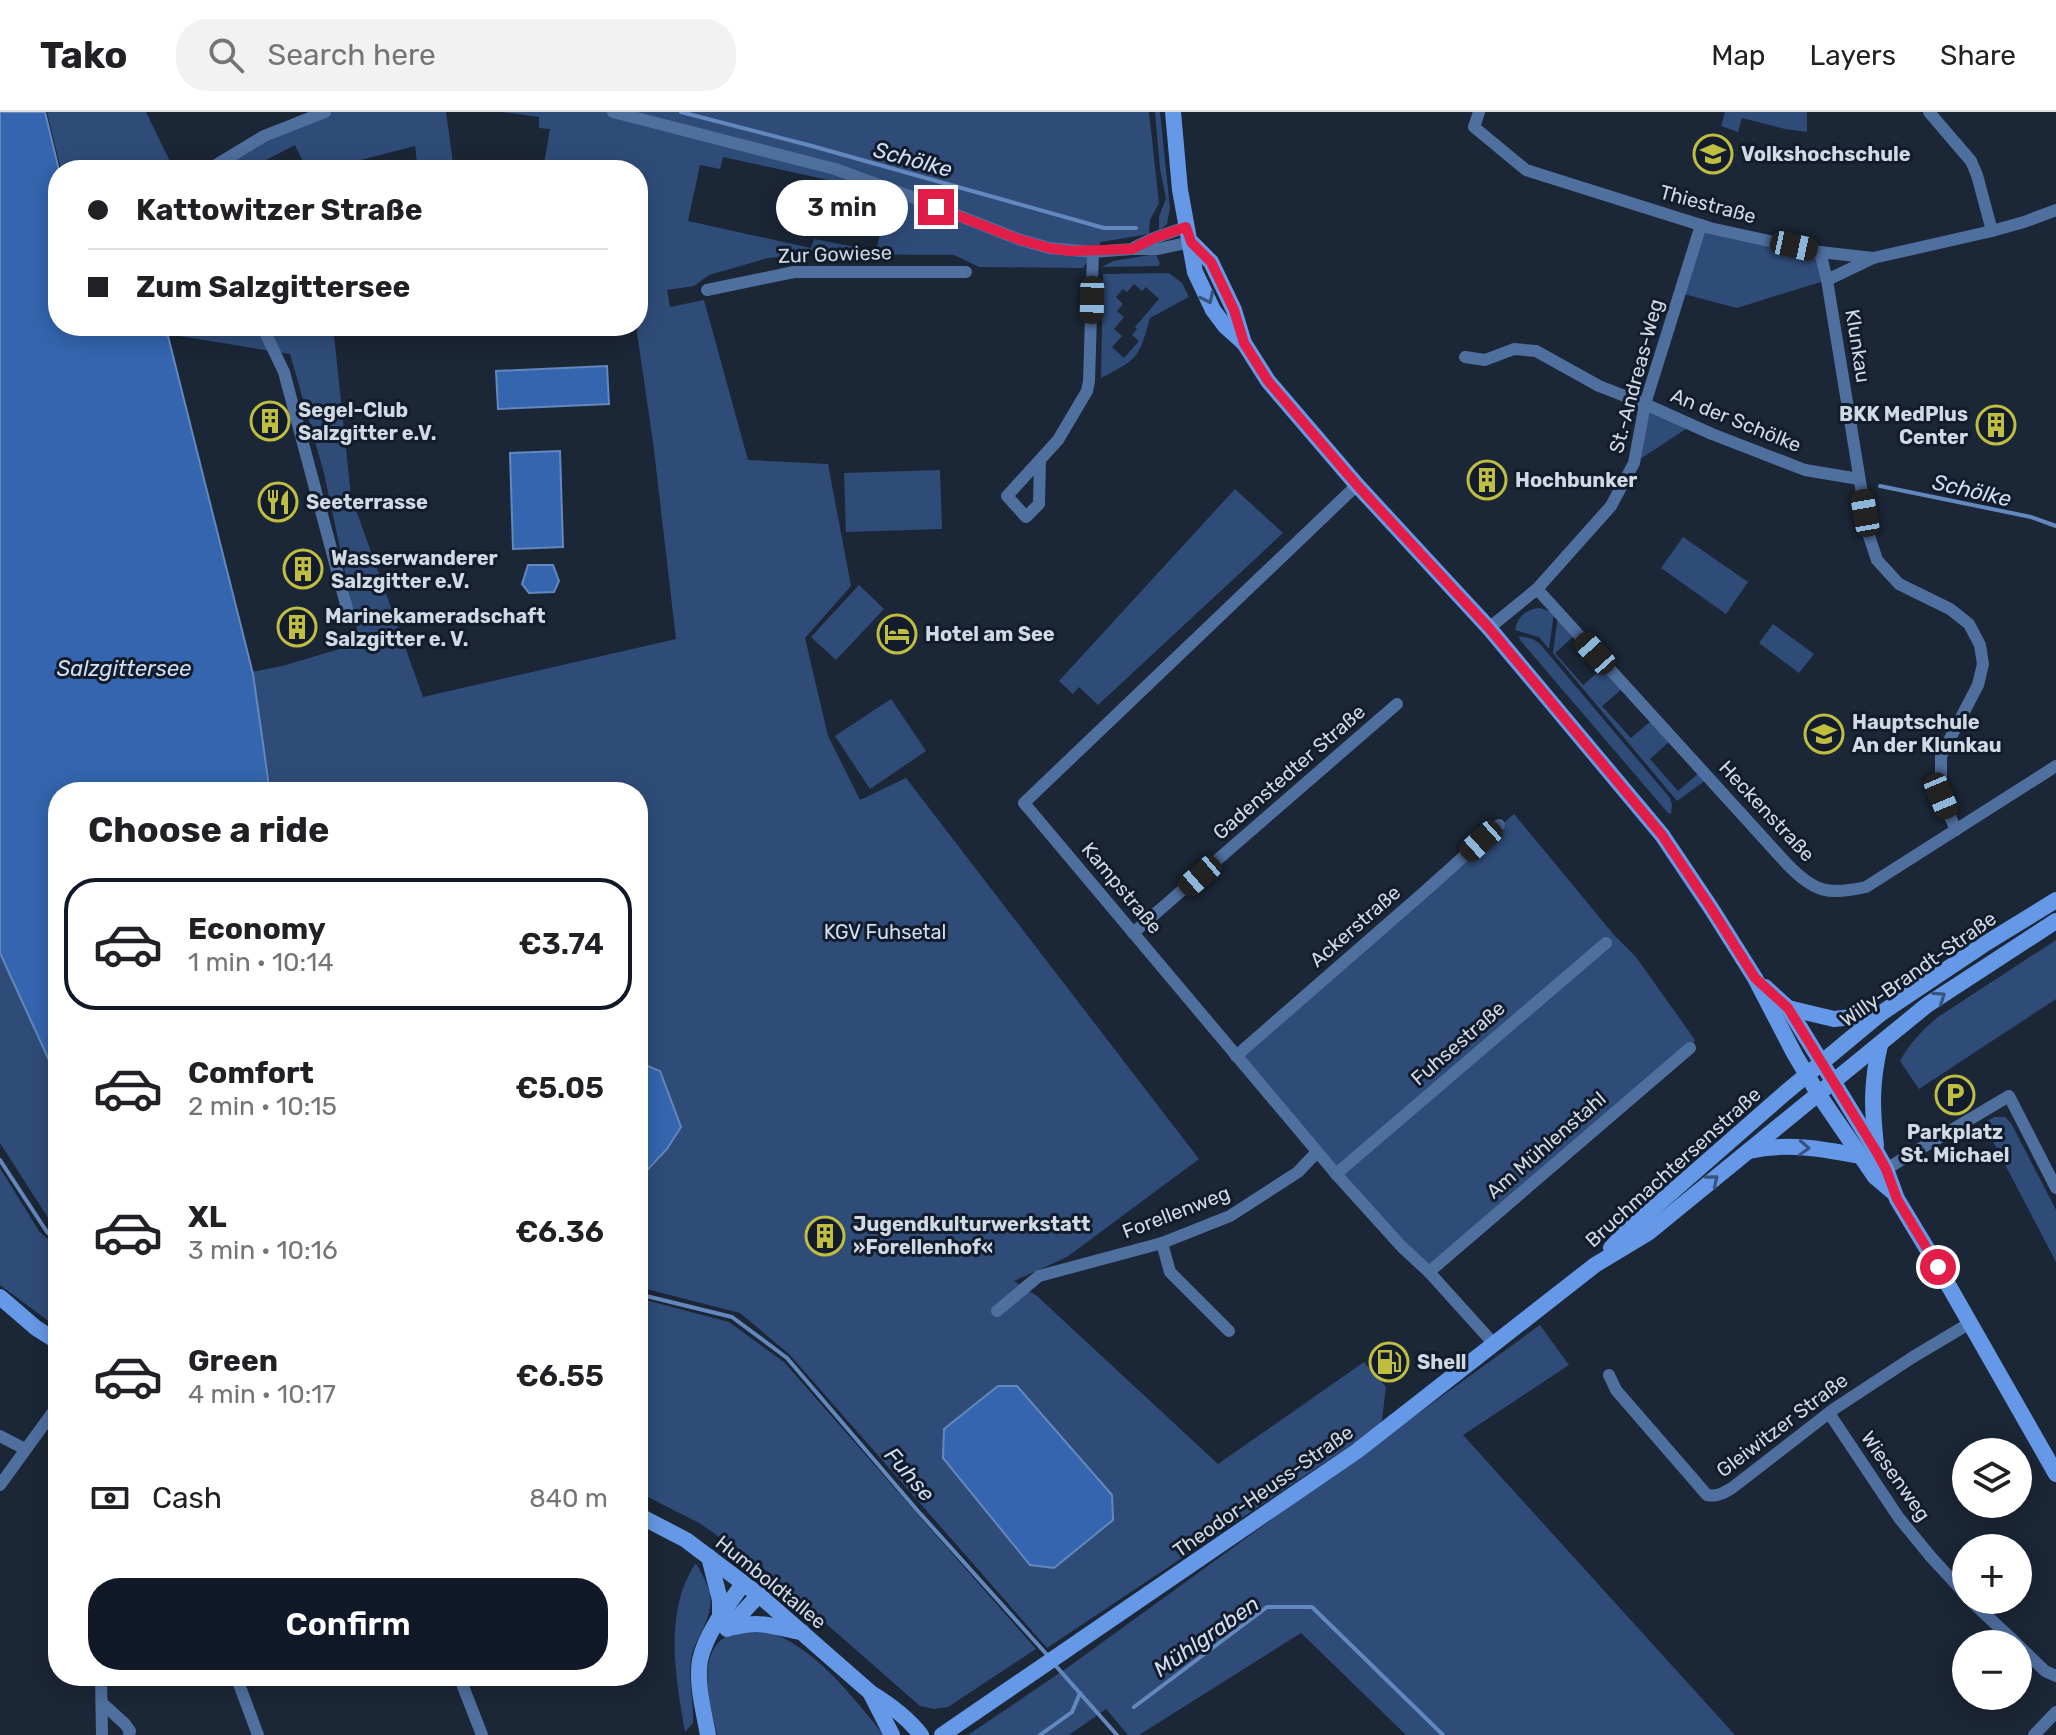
<!DOCTYPE html>
<html lang="en">
<head>
<meta charset="utf-8">
<style>
  body { margin:0; font-family:Rubik,sans-serif; background:#f2f2f2; color:#202124; height:100vh; display:flex; flex-direction:column; font-size:30px; white-space:nowrap }
  * { box-sizing:border-box; margin:0 }
  p { font-size:26px; color:#757577 }
  .icon { flex:none; width:44px; height:44px; fill:none; stroke:currentColor; stroke-width:2; stroke-linecap:round; stroke-linejoin:round }
  .map { position:relative; flex:1; overflow:hidden }
  .details { position:absolute; left:48px; top:670px; width:600px; height:904px; display:flex; flex-direction:column; background:#fff; border-radius:32px; box-shadow:0 4px 20px #0003 }
  .details>* { flex:none }
  .hud { position:absolute; left:48px; top:48px; width:600px; height:176px; border-radius:32px; box-shadow:0 4px 20px #0003; display:grid; align-content:center; height:176px; padding:0 40px; background:#fff }
  .fabs { position:absolute; left:1952px; top:1326px; display:grid; gap:16px }
  .fabs a { display:grid; place-items:center; width:80px; height:80px; border-radius:50%; background:#fff; box-shadow:0 4px 20px #0003; font-size:40px }
  .end { position:absolute; width:36px; height:36px; margin:-18px; border:10px solid #e11d48; background:#fff; box-shadow:0 0 0 4px #fff }
  .from { border-radius:50% }
  .bubble { position:absolute; height:56px; border-radius:28px; background:#fff; box-shadow:0 4px 20px #0003; font-size:26px; font-weight:600; line-height:56px; text-align:center }
  .car { position:absolute; width:24px; height:48px; margin:-24px -12px; border-radius:10px; box-shadow:0 0 6px 2px #0007; background:linear-gradient(#222 24%,#8ab4d8 0 40%,#222 0 76%,#8ab4d8 0 86%,#222 0) }
  .hud b { display:flex; align-items:center; gap:28px; height:76px; font-size:30px }
  .hud b+b { border-top:2px solid #e0e0e0 }
  .hud i { width:20px; height:20px; background:#202124 }
  ul { padding:0; list-style:none }
  li { display:flex; align-items:center; gap:24px; height:132px; margin:0 16px 12px; padding:0 24px; border:4px solid transparent; border-radius:32px }
  li div { flex:1 }
  li b { display:block; font-size:30px }
  li em { font-style:normal; font-weight:600 }
  li.active { border-color:#111827 }
  li>.icon { width:72px; height:72px; stroke-width:1.5 }
  h2 { padding:0 40px; font-size:36px; line-height:96px }
  .pay { display:flex; align-items:center; gap:20px; height:88px; padding:0 40px; font-size:30px }
  .pay p { margin-inline-start:auto }
  .primary-button { display:flex; gap:16px; margin-top:auto; padding:16px 40px }
  .primary-button a { flex:1; height:92px; border-radius:32px; background:#111827; color:#fff; font-size:32px; font-weight:600; line-height:92px; text-align:center }
  header { display:flex; align-items:center; gap:48px; box-sizing:border-box; height:112px; padding:0 40px; background:#fff; border-bottom:2px solid #e0e0e0 }
  header strong { font-size:38px }
  nav { display:flex; gap:44px; margin-inline-start:auto; font-size:28px }
  .search { width:560px; height:72px; background:#f2f2f2; display:flex; align-items:center; gap:20px; box-sizing:border-box; padding:0 28px; border-radius:32px; color:#757577; font-size:30px }
  .map>svg:first-child { display:block }
</style>
</head>
<body>
<header>
<strong>Tako</strong>
<div class="search"><svg class="icon" aria-label="search" viewBox="0 0 24 24"><circle cx="10" cy="10" r="6"/><path d="M15 15l6 6"/></svg>Search here</div>
<nav><a>Map</a><a>Layers</a><a>Share</a></nav>
</header>
<div class="map">
<svg width="2056" height="1623" viewBox="0 0 2056 1623">
  <rect width="100%" height="100%" fill="#1b2636"/>
  <g fill="#2f4c79" fill-rule="evenodd">
    <polygon points="47,0 146,0 174,58 61,58"/>
    <polygon points="313,0 446,0 454,58 418,58 415,34 349,51 331,58 307,58 295,33 247,58 197,58 252,25"/>
    <path d="M502,0H1149L1159,91L1150,108L1149,122L1101,130L1083,156L979,155L954,143L810,142L768,146L709,163L694,174L667,178L670,195L704,188L748,348L828,352L851,474L805,526L828,624L860,688L906,666L1199,1047L1067,1145L1014,1169L1037,1184L1218,1352L1364,1250L1386,1275L1382,1308L1378,1315L1047,1536L789,1242L740,1201L638,1175V1070L668,1037L682,1015L660,958L638,950V680H272L251,560L282,554L360,531L324,361L290,242L167,222L150,214H333L351,384L423,585L676,527L653,330L636,214H638V58H543L550,17L539,16V5ZM723,45L851,73L848,85L886,93L876,139L814,127L811,136L688,109L700,53L720,57Z"/>
    <polygon points="1155,0 1160,0 1170,96 1167,112 1159,119 1159,105 1166,86 1160,57"/>
    <polygon points="1725,0 1807,0 1807,20 1785,17 1742,6 1738,20 1721,14"/>
    <polygon points="1701,113 1820,140 1827,168 1737,196 1680,181"/>
    <polygon points="1156,142 1160,152 1158,154 1102,155 1113,149"/>
    <path d="M1169,161L1182,171L1189,185L1150,206C1139,246 1138,247 1101,266L1103,162ZM1134,172L1142,179L1146,175L1159,187L1135,215L1137,217L1132,223L1139,229L1124,246L1112,235L1122,224L1114,217L1124,205L1117,199L1123,192L1116,185L1123,177L1127,180Z"/>
    <polygon points="1645,292 1692,313 1634,351"/>
    <polygon points="940,358 942,417 846,420 844,361"/>
    <polygon points="1235,377 1283,421 1098,593 1079,575 1073,582 1059,569"/>
    <polygon points="1683,425 1748,470 1726,502 1661,456"/>
    <polygon points="859,473 884,497 836,548 811,525"/>
    <path d="M1540,496L1554,501L1549,537L1539,525L1515,518C1518,504 1526,497 1540,496Z"/>
    <polygon points="1558,503 1575,523 1555,541 1583,573 1604,555 1623,576 1602,594 1631,626 1652,608 1670,629 1650,647 1678,679 1699,661 1706,668 1677,689 1553,541"/>
    <polygon points="1773,512 1814,542 1799,561 1759,531"/>
    <polygon points="1519,524 1533,527 1540,532 1670,686 1672,693 1671,702 1668,701 1520,528"/>
    <polygon points="891,587 926,639 870,677 835,624"/>
    <polygon points="1514,702 1614,823 1636,845 1695,928 1690,936 1429,1160 1236,944"/>
    <path d="M2056,828V887L1919,977L1900,949C1910,931 1922,918 1938,905Z"/>
    <polygon points="0,842 58,970 58,1119 54,1115 0,1031"/>
    <polygon points="1994,1005 2005,1005 2011,1011 2056,1098 2056,1150 1988,1020 1971,1028 1968,1021"/>
    <polygon points="0,1056 39,1119 58,1137 58,1216 0,1173"/>
    <polygon points="638,1186 729,1210 784,1250 1036,1537 948,1595 934,1597 920,1594 765,1458 701,1412 638,1380"/>
    <polygon points="1540,1213 1569,1253 1463,1323 1735,1623 1406,1623 1301,1521 1139,1623 1128,1623 1106,1597 1069,1623 968,1623 1067,1556"/>
    <path d="M695,1452L697,1453C714,1483 715,1492 700,1523C696,1531 692,1539 691,1547C688,1568 694,1590 693,1611L685,1620C676,1565 663,1502 695,1452Z"/>
    <path d="M761,1517C814,1533 850,1582 884,1623H717C711,1595 694,1539 729,1523C738,1519 751,1519 761,1517Z"/>
  </g>
  <g fill="#3465ae" stroke="#6388be" stroke-width="2">
    <polygon points="0,0 45,0 59,58 58,214 144,214 168,224 253,562 270,680 58,680 58,968 0,841"/>
    <polygon points="607,254 609,292 498,297 496,259"/>
    <polygon points="560,339 563,435 513,437 510,341"/>
    <polygon points="528,453 553,453 559,469 554,480 529,481 522,472"/>
    <polygon points="638,950 660,959 681,1015 667,1037 638,1068"/>
    <polygon points="998,1274 1017,1274 1112,1383 1113,1408 1054,1456 1030,1453 943,1346 944,1317"/>
  </g>
  <g fill="none" stroke-linecap="round" stroke-linejoin="round">
    <g stroke="#6388be" stroke-width="4">
      <polyline points="681,0 812,34 1104,116 1136,116"/>
      <polyline points="1880,374 2031,405 2056,414"/>
      <polyline points="0,1048 47,1120 58,1130"/>
      <polyline points="638,1182 732,1205 787,1246 917,1398 1050,1546"/>
      <polyline points="1055,1553 1117,1623"/>
      <polyline points="1134,1595 1267,1495 1312,1495 1443,1623"/>
      <polyline points="1040,1623 1072,1600 1080,1581"/>
    </g>
    <g stroke="#4f6f9f" stroke-width="12">
      <polyline points="613,0 835,57 909,84 1018,127 1049,136 1093,140 1132,137 1158,137 1191,130"/>
      <polyline points="1479,0 1474,15 1526,58 1710,116 1820,140 1873,146 1992,119 2024,110 2056,98"/>
      <polyline points="1929,0 1971,49 1977,63 1992,119"/>
      <polyline points="208,58 264,24 325,0"/>
      <polyline points="1135,135 1154,126 1186,115"/>
      <polyline points="1820,140 1827,168 1869,424 1877,448 1899,472 1950,497 1969,512 1980,533 1983,552 1978,573 1941,644 1941,684 1956,718"/>
      <polyline points="1827,168 1873,146"/>
      <polyline points="707,178 794,160 966,160"/>
      <polyline points="262,214 284,260 348,500"/>
      <polyline points="1465,245 1485,248 1514,237 1536,239 1599,274 1645,292 1712,322 1805,358 1859,367"/>
      <polyline points="1040,348 1039,392 1026,405 1007,384 1058,328 1087,279 1089,269 1093,140"/>
      <polyline points="1357,373 1024,691 1336,1062 1402,1135 1429,1160 1494,1232"/>
      <path d="M1537,477L1787,752C1815,781 1828,783 1866,775L2056,654"/>
      <polyline points="1489,516 1537,477 1611,394 1634,351 1645,292 1701,113"/>
      <polyline points="1133,821 1397,592"/>
      <polyline points="1236,944 1423,781 1499,713"/>
      <polyline points="1886,1057 2009,984 2056,1076"/>
      <polyline points="1336,1062 1606,831"/>
      <polyline points="1162,1131 1170,1160 1229,1219"/>
      <polyline points="1429,1160 1690,936"/>
      <polyline points="997,1199 1039,1164 1162,1131 1230,1104 1298,1060 1317,1040"/>
      <path d="M1609,1263L1616,1278L1707,1383C1718,1385 1723,1381 1732,1376L1834,1297L1913,1245L1970,1211"/>
      <polyline points="1829,1301 1899,1406 1931,1445 1966,1483"/>
      <polyline points="0,1324 25,1337"/>
      <polyline points="0,1373 58,1293"/>
      <polyline points="1970,1488 2017,1532"/>
      <polyline points="2018,1533 2045,1559 2056,1564"/>
      <polyline points="101,1564 102,1623"/>
      <polyline points="236,1564 258,1623"/>
      <polyline points="459,1564 482,1623"/>
      <polyline points="102,1591 125,1612 130,1619 129,1623"/>
      <polyline points="2034,1623 2056,1600"/>
    </g>
    <g stroke="#6598e6" stroke-width="16">
      <polyline points="1173,0 1180,78 1195,160 1213,198 1225,214 1244,231"/>
      <polyline points="1191,130 1211,150 1234,198 1244,231 1268,269 1357,373 1489,516 1662,723 1711,796 1755,866 1795,943 1819,983 1875,1065 1894,1081"/>
      <polyline points="1765,875 1788,896 1876,1039 1886,1057 1897,1087 1938,1155 2056,1362"/>
      <polyline points="1788,896 1834,907 1880,902"/>
      <path d="M1876,1034C1872,995 1871,972 1880,933"/>
      <path d="M1749,1039C1786,1030 1823,1037 1860,1044"/>
      <polyline points="1611,1136 1624,1122 1785,981 1880,902 1983,833 2056,788"/>
      <polyline points="0,1185 36,1216 58,1230"/>
      <path d="M638,1403L686,1428L759,1483L871,1581C889,1592 908,1606 921,1623"/>
      <polyline points="709,1445 720,1488 720,1502"/>
      <path d="M729,1516C738,1514 747,1512 756,1512C771,1512 787,1518 802,1520"/>
      <polyline points="727,1517 759,1483"/>
      <polyline points="871,1582 892,1623"/>
      <path d="M708,1623C704,1600 696,1572 700,1548C706,1521 727,1494 743,1472"/>
      <polyline points="942,1623 1357,1339 1595,1153 1648,1121 1927,893 2056,809"/>
    </g>
  </g>
  <defs><path id="oneway-chevron" d="M-2-3.5L2.5 0L-2 3.5" fill="none" stroke-width="1.6" stroke-linecap="round" stroke-linejoin="round" transform="scale(2)"/></defs>
  <g stroke="#375480">
    <use href="#oneway-chevron" transform="translate(1208 186) rotate(65)"/>
    <use href="#oneway-chevron" transform="translate(1940 885) rotate(-34)"/>
    <use href="#oneway-chevron" transform="translate(1804 1036) rotate(3)"/>
    <use href="#oneway-chevron" transform="translate(1713 1068) rotate(-39)"/>
  </g>
  <g fill="none" stroke-linecap="round" stroke-linejoin="round">
    <polyline stroke="#e11d48" stroke-width="10" points="936,95 1018,127 1049,136 1071,139 1132,137 1154,126 1186,115 1191,130 1211,150 1234,198 1244,231 1268,269 1357,373 1489,516 1662,723 1711,796 1755,866 1788,896 1876,1039 1886,1057 1897,1087 1938,1155"/>
  </g>
  <defs>
    <symbol id="university-ring" viewBox="-11 -11 22 22"><circle r="9.5" fill="#121c2c" stroke="#c0be41" stroke-width="1.5"/><path d="M0-5L7-2L0 1L-7-2ZM-4 1L0 2.5L4 1V4Q0 6-4 4Z" fill="#c0be41"/></symbol>
    <symbol id="building-ring" viewBox="-11 -11 22 22"><circle r="9.5" fill="#121c2c" stroke="#c0be41" stroke-width="1.5"/><path d="M-4-6H4V6H1V3H-1V6H-4ZM-2.5-4.3h1.7v1.8h-1.7ZM.8-4.3h1.7v1.8H.8ZM-2.5-1h1.7V.8h-1.7ZM.8-1h1.7V.8H.8Z" fill="#c0be41"/></symbol>
    <symbol id="restaurant-ring" viewBox="-11 -11 22 22"><circle r="9.5" fill="#121c2c" stroke="#c0be41" stroke-width="1.5"/><path d="M-5-6h1v4h1v-4h1v4h1v-4h1v5L-1.5 .5V6h-2V.5L-5-1ZM5-6V6H3V1.5H1.5Q1.5-4 5-6Z" fill="#c0be41"/></symbol>
    <symbol id="hotel-ring" viewBox="-11 -11 22 22"><circle r="9.5" fill="#121c2c" stroke="#c0be41" stroke-width="1.5"/><path d="M-6-4.5h1.5V1H6V5H4.5V3h-9V5H-6ZM-4 0a1.8 1.8 0 1 1 3.6 0ZM.5 0V-2.5h3Q6-2.5 6 0Z" fill="#c0be41"/></symbol>
    <symbol id="school-ring" viewBox="-11 -11 22 22"><circle r="9.5" fill="#121c2c" stroke="#c0be41" stroke-width="1.5"/><path d="M0-5L7-2L0 1L-7-2ZM-4 1L0 2.5L4 1V4Q0 6-4 4Z" fill="#c0be41"/></symbol>
    <symbol id="parking-ring" viewBox="-11 -11 22 22"><circle r="9.5" fill="#121c2c" stroke="#c0be41" stroke-width="1.5"/><path d="M-3.5-5.5H1a3.5 3.5 0 0 1 0 7H-1V5.5H-3.5ZM-1-3.4V-.6H.8a1.4 1.4 0 0 0 0-2.8Z" fill="#c0be41"/></symbol>
    <symbol id="fuel-ring" viewBox="-11 -11 22 22"><circle r="9.5" fill="#121c2c" stroke="#c0be41" stroke-width="1.5"/><path d="M-5.5-6h7V0h2V4h1.3V-2.5L3-4.5l.8-.8L6-3V5H2.5V1h-1V6h-7ZM-4.2-4.7v3.2H.2V-4.7Z" fill="#c0be41"/></symbol>
  </defs>
  <g fill-rule="evenodd">
    <use href="#university-ring" x="1691" y="20" width="44" height="44"/>
    <use href="#building-ring" x="248" y="287" width="44" height="44"/>
    <use href="#building-ring" x="1974" y="291" width="44" height="44"/>
    <use href="#building-ring" x="1465" y="346" width="44" height="44"/>
    <use href="#restaurant-ring" x="256" y="368" width="44" height="44"/>
    <use href="#building-ring" x="281" y="435" width="44" height="44"/>
    <use href="#building-ring" x="275" y="493" width="44" height="44"/>
    <use href="#hotel-ring" x="875" y="500" width="44" height="44"/>
    <use href="#school-ring" x="1802" y="600" width="44" height="44"/>
    <use href="#parking-ring" x="1933" y="961" width="44" height="44"/>
    <use href="#building-ring" x="803" y="1102" width="44" height="44"/>
    <use href="#fuel-ring" x="1367" y="1228" width="44" height="44"/>
  </g>
  <g text-anchor="middle" stroke-width="6" stroke-linejoin="round" paint-order="stroke">
    <g font-size="20" font-weight="bold" fill="#d1d9e4" stroke="#121c2c" text-anchor="start">
      <text x="1741" y="49">Volkshochschule</text>
      <text x="298" y="305">Segel-Club<tspan x="298" dy="23">Salzgitter e.V.</tspan></text>
      <text x="1968" y="309" text-anchor="end">BKK MedPlus<tspan x="1968" dy="23">Center</tspan></text>
      <text x="1515" y="375">Hochbunker</text>
      <text x="306" y="397">Seeterrasse</text>
      <text x="331" y="453">Wasserwanderer<tspan x="331" dy="23">Salzgitter e.V.</tspan></text>
      <text x="325" y="511">Marinekameradschaft<tspan x="325" dy="23">Salzgitter e. V.</tspan></text>
      <text x="925" y="529">Hotel am See</text>
      <text x="1852" y="617">Hauptschule<tspan x="1852" dy="23">An der Klunkau</tspan></text>
      <text x="1955" y="1027" text-anchor="middle">Parkplatz<tspan x="1955" dy="23">St. Michael</tspan></text>
      <text x="853" y="1119">Jugendkulturwerkstatt<tspan x="853" dy="23">»Forellenhof«</tspan></text>
      <text x="1417" y="1257">Shell</text>
    </g>
    <g font-size="20" fill="#d1d9e4" stroke="#121c2c">
      <text transform="translate(1708 92) rotate(15)" y="7">Thiestraße</text>
      <text transform="translate(835 142) rotate(-2)" y="7">Zur Gowiese</text>
      <text transform="translate(1858 234) rotate(81)" y="7">Klunkau</text>
      <text transform="translate(1636 264) rotate(-75)" y="7">St.-Andreas-Weg</text>
      <text transform="translate(1736 308) rotate(22)" y="7">An der Schölke</text>
      <text transform="translate(1289 660) rotate(-41)" y="7">Gadenstedter Straße</text>
      <text transform="translate(1767 699) rotate(47)" y="7">Heckenstraße</text>
      <text transform="translate(1122 776) rotate(50)" y="7">Kampstraße</text>
      <text transform="translate(1355 814) rotate(-41)" y="7">Ackerstraße</text>
      <text transform="translate(1918 857) rotate(-35)" y="7">Willy-Brandt-Straße</text>
      <text transform="translate(1458 931) rotate(-41)" y="7">Fuhsestraße</text>
      <text transform="translate(1546 1033) rotate(-41)" y="7">Am Mühlenstahl</text>
      <text transform="translate(1673 1055) rotate(-42)" y="7">Bruchmachtersenstraße</text>
      <text transform="translate(1176 1100) rotate(-21)" y="7">Forellenweg</text>
      <text transform="translate(1782 1313) rotate(-37)" y="7">Gleiwitzer Straße</text>
      <text transform="translate(1896 1364) rotate(55)" y="7">Wiesenweg</text>
      <text transform="translate(1263 1379) rotate(-35)" y="7">Theodor-Heuss-Straße</text>
      <text transform="translate(771 1470) rotate(39)" y="7">Humboldtallee</text>
    </g>
    <g font-size="20" fill="#d2dff4" stroke="#121c2c">
      <text x="885" y="827">KGV Fuhsetal</text>
    </g>
    <g font-size="22" font-style="italic" fill="#d1dff3" stroke="#121c2c">
      <text transform="translate(913 47) rotate(15)" y="8">Schölke</text>
      <text transform="translate(1972 378) rotate(13)" y="8">Schölke</text>
      <text x="124" y="564">Salzgittersee</text>
      <text transform="translate(910 1362) rotate(49)" y="8">Fuhse</text>
      <text transform="translate(1206 1524) rotate(-35)" y="8">Mühlgraben</text>
    </g>
  </g>
</svg>
<div class="fabs">
<a><svg class="icon" aria-label="layers" viewBox="0 0 24 24"><path d="M12 4l9 5-9 5-9-5zM3 14l9 5 9-5"/></svg></a>
<a>+</a>
<a>−</a>
</div>
<i class="end from" style="left:1938px;top:1155px"></i>
<i class="end" style="left:936px;top:95px"></i>
<div class="bubble" style="left:776px;top:68px;width:132px">3 min</div>
<i class="car" style="left:1794px;top:134px;rotate:102deg"></i>
<i class="car" style="left:1092px;top:188px;rotate:181deg"></i>
<i class="car" style="left:1865px;top:401px;rotate:350deg"></i>
<i class="car" style="left:1595px;top:541px;rotate:318deg"></i>
<i class="car" style="left:1941px;top:684px;rotate:157deg"></i>
<i class="car" style="left:1481px;top:729px;rotate:228deg"></i>
<i class="car" style="left:1200px;top:764px;rotate:229deg"></i>
<div class="hud">
<b><i class="from"></i>Kattowitzer Straße</b>
<b><i></i>Zum Salzgittersee</b>
</div>
<section class="details">
<h2>Choose a ride</h2>
<ul>
<li class="active"><svg class="icon" aria-label="car" viewBox="0 0 24 24"><path d="M5 17H2v-5l4-1 3-4h7l3 4 3 1v5h-3M9 17h6M6 11h13"/><circle cx="7" cy="17" r="2"/><circle cx="17" cy="17" r="2"/></svg><div><b>Economy</b><p>1 min · 10:14</p></div><em>€3.74</em></li>
<li><svg class="icon" aria-label="car" viewBox="0 0 24 24"><path d="M5 17H2v-5l4-1 3-4h7l3 4 3 1v5h-3M9 17h6M6 11h13"/><circle cx="7" cy="17" r="2"/><circle cx="17" cy="17" r="2"/></svg><div><b>Comfort</b><p>2 min · 10:15</p></div><em>€5.05</em></li>
<li><svg class="icon" aria-label="car" viewBox="0 0 24 24"><path d="M5 17H2v-5l4-1 3-4h7l3 4 3 1v5h-3M9 17h6M6 11h13"/><circle cx="7" cy="17" r="2"/><circle cx="17" cy="17" r="2"/></svg><div><b>XL</b><p>3 min · 10:16</p></div><em>€6.36</em></li>
<li><svg class="icon" aria-label="car" viewBox="0 0 24 24"><path d="M5 17H2v-5l4-1 3-4h7l3 4 3 1v5h-3M9 17h6M6 11h13"/><circle cx="7" cy="17" r="2"/><circle cx="17" cy="17" r="2"/></svg><div><b>Green</b><p>4 min · 10:17</p></div><em>€6.55</em></li>
</ul>
<div class="pay"><svg class="icon" aria-label="cash" viewBox="0 0 24 24"><path d="M3 7h18v10H3z"/><circle cx="12" cy="12" r="2"/></svg>Cash<p>840 m</p></div>
<div class="primary-button"><a>Confirm</a></div>
</section>
</div>
</body>
</html>
